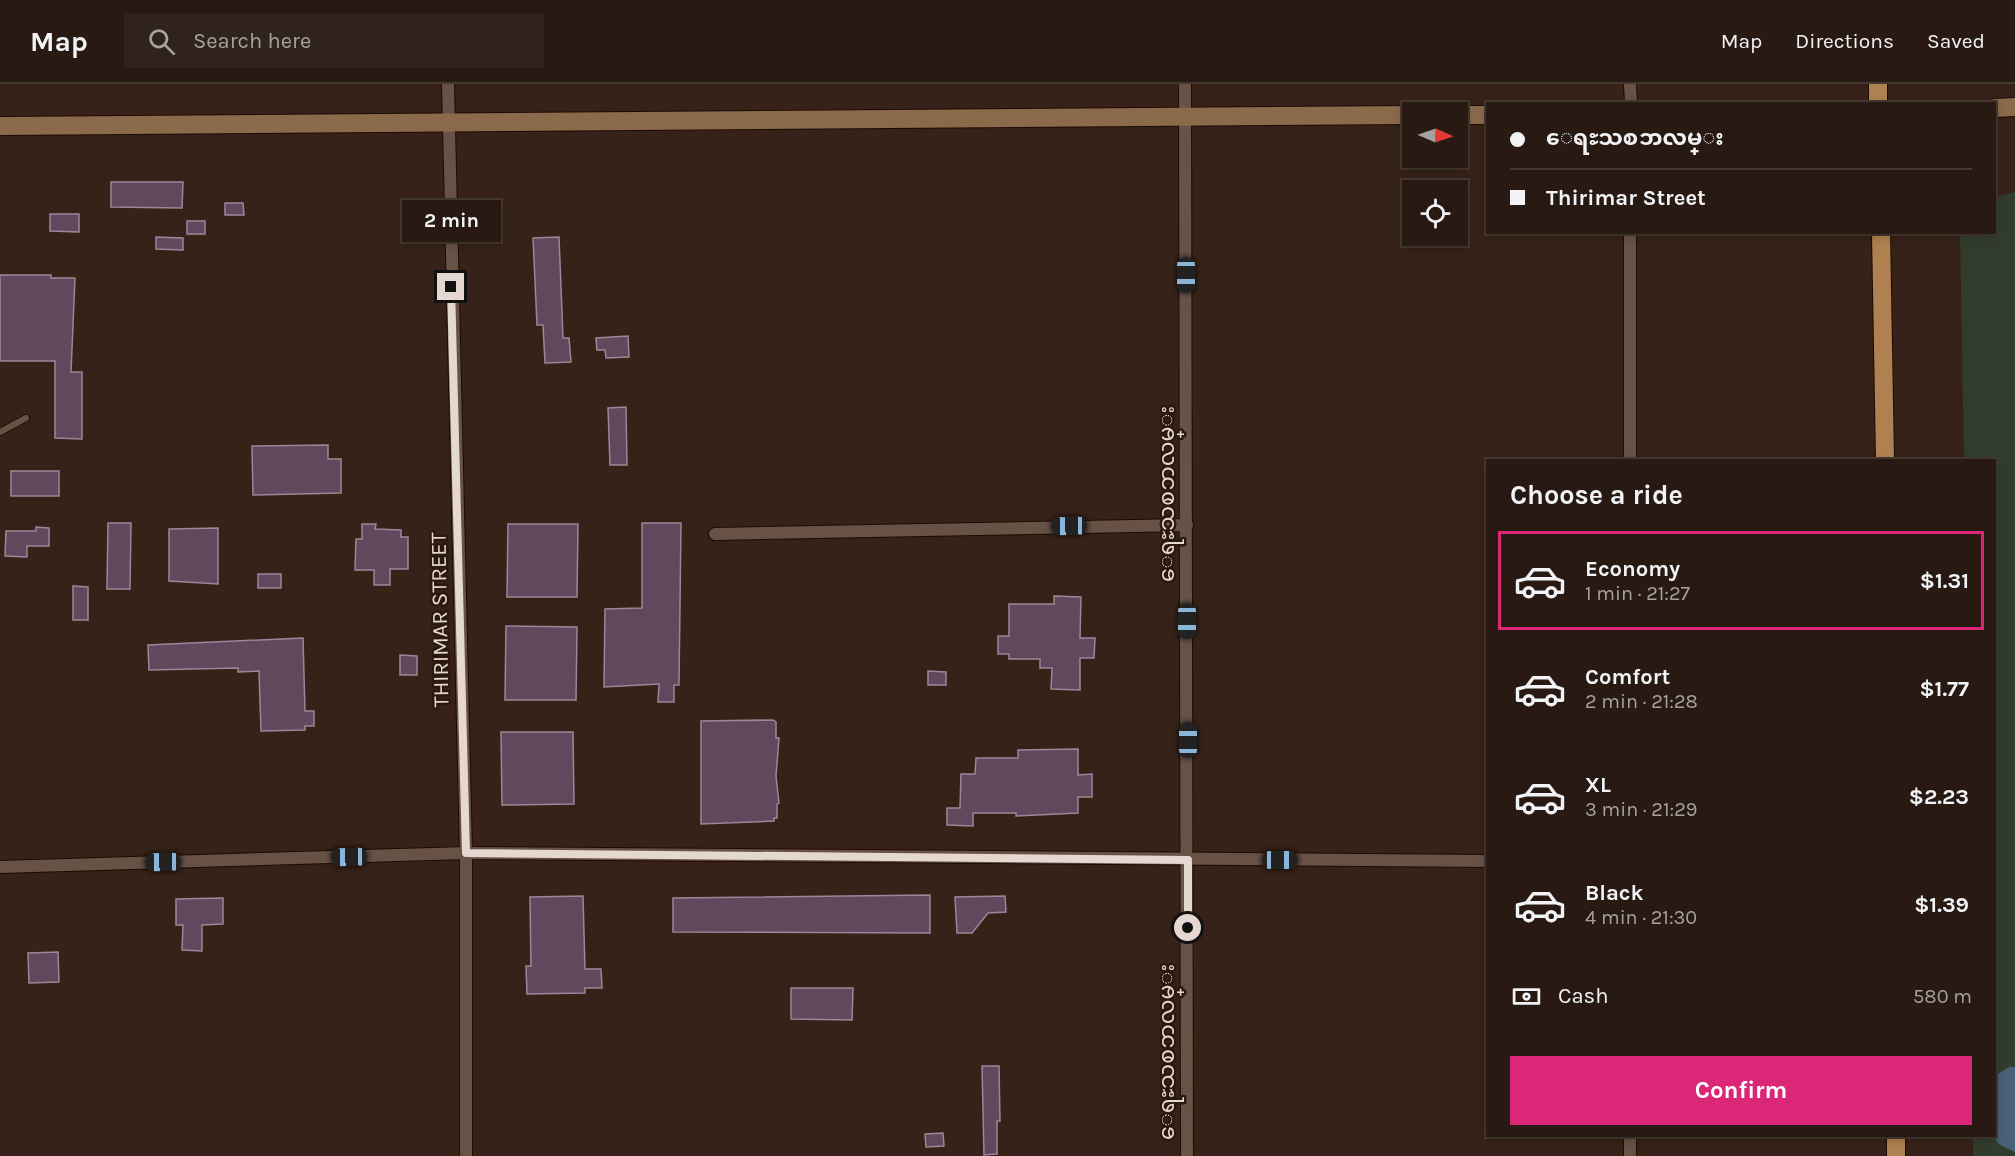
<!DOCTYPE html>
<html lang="en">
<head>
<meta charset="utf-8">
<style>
  body { margin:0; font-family:Karla,"Noto Sans Myanmar",sans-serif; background:#30231b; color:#f1f3f6; height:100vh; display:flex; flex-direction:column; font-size:22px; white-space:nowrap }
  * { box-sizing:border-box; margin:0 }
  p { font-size:20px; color:#a5a19f }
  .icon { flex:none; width:33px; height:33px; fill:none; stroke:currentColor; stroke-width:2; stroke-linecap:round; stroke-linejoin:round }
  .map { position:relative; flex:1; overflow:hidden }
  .drawer { position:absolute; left:1486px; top:375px; width:510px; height:678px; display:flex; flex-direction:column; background:#281a12; border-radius:0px; box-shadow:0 3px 9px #0003,0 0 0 2px #443832 }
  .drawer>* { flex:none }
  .hud { position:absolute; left:1486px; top:18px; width:510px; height:132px; border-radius:0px; box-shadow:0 3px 9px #0003,0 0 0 2px #443832; display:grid; align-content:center; height:132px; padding:0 24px; background:#281a12 }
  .needle { width:39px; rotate:92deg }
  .fabs { position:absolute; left:1402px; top:18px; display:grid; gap:12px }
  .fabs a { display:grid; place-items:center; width:66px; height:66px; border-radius:0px; background:#281a12; box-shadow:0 3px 9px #0003,0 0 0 2px #443832; font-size:30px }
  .end { position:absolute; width:27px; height:27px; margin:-14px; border:8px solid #e5d8d1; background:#111; box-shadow:0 0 0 3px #111 }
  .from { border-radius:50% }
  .bubble { position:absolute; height:42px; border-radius:0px; background:#281a12; box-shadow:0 3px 9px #0003,0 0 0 2px #443832; font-size:20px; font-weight:700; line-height:42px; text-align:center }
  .car { position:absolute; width:18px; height:36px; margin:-18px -9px; border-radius:8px; box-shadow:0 0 4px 2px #0007; background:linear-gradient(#222 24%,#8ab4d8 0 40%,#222 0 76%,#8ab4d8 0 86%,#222 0) }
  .hud b { display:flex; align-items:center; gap:21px; height:57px; font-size:22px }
  .hud b+b { border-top:2px solid #443832 }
  .hud i { width:15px; height:15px; background:#f1f3f6 }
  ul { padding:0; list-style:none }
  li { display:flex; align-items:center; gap:18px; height:99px; margin:0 12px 9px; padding:0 12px; border:3px solid transparent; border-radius:0px }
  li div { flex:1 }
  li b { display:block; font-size:22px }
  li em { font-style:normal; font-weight:700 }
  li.on { border-color:#db2777 }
  li>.icon { width:54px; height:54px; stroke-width:1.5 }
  h2 { padding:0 24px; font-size:27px; line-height:72px }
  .pay { display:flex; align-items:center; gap:15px; height:66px; padding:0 24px; font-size:22px }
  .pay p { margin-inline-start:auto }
  .button { display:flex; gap:12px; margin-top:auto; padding:12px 24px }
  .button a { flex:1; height:69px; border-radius:0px; background:#db2777; color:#fff; font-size:24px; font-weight:700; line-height:69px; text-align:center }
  header { display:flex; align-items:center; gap:36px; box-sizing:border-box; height:84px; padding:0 30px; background:#281a12; border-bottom:2px solid #443832 }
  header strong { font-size:28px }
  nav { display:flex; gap:33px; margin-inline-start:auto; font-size:21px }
  .search { width:420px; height:54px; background:#30231b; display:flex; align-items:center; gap:15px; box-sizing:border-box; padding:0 21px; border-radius:0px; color:#a5a19f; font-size:22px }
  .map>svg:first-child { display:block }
</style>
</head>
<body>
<header>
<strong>Map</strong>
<div class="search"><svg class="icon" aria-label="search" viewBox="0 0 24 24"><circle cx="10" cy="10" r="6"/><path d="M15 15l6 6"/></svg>Search here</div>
<nav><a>Map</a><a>Directions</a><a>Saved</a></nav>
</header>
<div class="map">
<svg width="2015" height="1072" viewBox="0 0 2015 1072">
  <rect width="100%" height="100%" fill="#362218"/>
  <polygon fill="#323c2d" points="2015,108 2015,1072 1973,1072 1973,1052 1995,1052 1995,376 1964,376 1960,149 1995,148 1995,113"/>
  <polygon fill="#486177" points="2009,983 2015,983 2015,1068 2000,1061 1993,1052 1995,1052 1995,992"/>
  <g fill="#60485d" stroke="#9c8799" stroke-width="1.5">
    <polygon points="111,98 183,98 182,124 111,123"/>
    <polygon points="225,119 243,119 244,131 225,131"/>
    <polygon points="50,130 79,130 79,148 50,147"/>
    <rect x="187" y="137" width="18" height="13"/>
    <polygon points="156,153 183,154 183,166 156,165"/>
    <polygon points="559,153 563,254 569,254 571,278 545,279 543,241 537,241 533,154"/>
    <polygon points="0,191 51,191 51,194 75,194 71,288 82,288 82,355 55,354 55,277 0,277"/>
    <polygon points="628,252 629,273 606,274 605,266 597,266 596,254"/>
    <polygon points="626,323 627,381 610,381 608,324"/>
    <polygon points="328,361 328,375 341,375 341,409 253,411 252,362"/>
    <rect x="11" y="387" width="48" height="25"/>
    <polygon points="108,439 131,439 130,505 107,505"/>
    <polygon points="642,439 681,439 679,601 674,601 674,618 658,618 659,600 604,603 605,525 642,524"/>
    <polygon points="362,440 376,440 375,445 401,446 401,453 408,453 408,485 390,485 390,501 374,501 374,486 355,486 356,455 362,455"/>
    <polygon points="508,440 578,440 577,513 507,513"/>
    <polygon points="36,443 49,444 49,462 27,462 27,473 5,472 6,447 36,447"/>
    <polygon points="218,444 218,500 169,497 169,445"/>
    <rect x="258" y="490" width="23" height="14"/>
    <polygon points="73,502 88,503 88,536 73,536"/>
    <polygon points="1054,512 1081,513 1080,554 1095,554 1094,574 1080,574 1080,606 1051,605 1052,584 1040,584 1040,575 1009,575 1009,570 998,570 998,552 1009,552 1009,520 1054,520"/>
    <polygon points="506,542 577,543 576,616 505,616"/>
    <polygon points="303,554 305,627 314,627 314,642 305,642 305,646 261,647 259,587 238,588 238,584 149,586 148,561"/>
    <polygon points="400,571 417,572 417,591 400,591"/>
    <polygon points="928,587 946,588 946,601 928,601"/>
    <polygon points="773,636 776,638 776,654 779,654 776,692 779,719 777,720 777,734 774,734 774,737 701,740 701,637"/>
    <polygon points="501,648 573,648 574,720 502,721"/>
    <polygon points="1078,665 1078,691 1092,690 1092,713 1078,713 1078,729 1016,732 1016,729 973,729 973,742 947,741 947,724 960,724 961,690 975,690 976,674 1018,674 1018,666"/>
    <polygon points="930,811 930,849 673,848 673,814"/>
    <polygon points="583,812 585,885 601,885 602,904 585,904 585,909 527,910 526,882 531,882 530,813"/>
    <polygon points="1005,812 1006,828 988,829 972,849 957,849 955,813"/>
    <polygon points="223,814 223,840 202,841 202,867 182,866 183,841 176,841 176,815"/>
    <polygon points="58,868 59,898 29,899 28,869"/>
    <polygon points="791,904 853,904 852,936 791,935"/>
    <polygon points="982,982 999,982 1000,1037 997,1037 997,1070 984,1071"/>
    <polygon points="943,1049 944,1062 926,1063 925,1050"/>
  </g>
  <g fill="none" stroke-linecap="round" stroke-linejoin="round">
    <defs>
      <polyline id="lane" points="0,348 26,334"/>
      <g id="street">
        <polyline points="448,0 466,769 466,1072"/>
        <polyline points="1185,0 1187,1072"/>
        <polyline points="1630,0 1631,20"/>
        <polyline points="1630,376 1630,148"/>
        <polyline points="715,450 1187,441"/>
        <polyline points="0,783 466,769 1488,777"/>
        <polyline points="1630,1052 1630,1072"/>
      </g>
      <g id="secondary">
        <polyline points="1995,24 2015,23"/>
        <polyline points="1458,31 1488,31"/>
        <polyline points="0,42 1413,31"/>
      </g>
      <g id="primary">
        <polyline points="1878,0 1878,20"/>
        <polyline points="1881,148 1885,376"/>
        <polyline points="1896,1052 1896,1072"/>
      </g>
    </defs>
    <use href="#lane" stroke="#1d0b04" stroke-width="8"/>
    <use href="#street" stroke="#1d0b04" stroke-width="14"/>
    <use href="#secondary" stroke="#1d0b04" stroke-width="20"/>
    <use href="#primary" stroke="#1d0b04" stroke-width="20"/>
    <use href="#lane" stroke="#685246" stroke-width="6"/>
    <use href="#street" stroke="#685246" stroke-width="12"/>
    <use href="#secondary" stroke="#8b694b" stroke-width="18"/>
    <use href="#primary" stroke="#af8050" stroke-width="18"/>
  </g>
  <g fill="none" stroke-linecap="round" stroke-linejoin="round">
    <polyline stroke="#e5d8d1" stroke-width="8" points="451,203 466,769 1188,776 1188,844"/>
  </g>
  <g text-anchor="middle" stroke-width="5" stroke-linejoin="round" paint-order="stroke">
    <g font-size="22" fill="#e5d8d1" stroke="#2b190f">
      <text transform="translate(1166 410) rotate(-90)" y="8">ေရႊသစၥာလမ္း</text>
      <text transform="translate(439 536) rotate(-91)" y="8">THIRIMAR STREET</text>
      <text transform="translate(1166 968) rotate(-90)" y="8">ေရႊသစၥာလမ္း</text>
    </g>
  </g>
</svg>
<div class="fabs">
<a><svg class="needle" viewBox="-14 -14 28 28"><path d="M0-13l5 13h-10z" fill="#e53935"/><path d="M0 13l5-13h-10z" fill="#a5a19f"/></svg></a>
<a><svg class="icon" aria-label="locate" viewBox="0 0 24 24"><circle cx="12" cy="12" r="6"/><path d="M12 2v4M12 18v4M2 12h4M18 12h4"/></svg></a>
</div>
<i class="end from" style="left:1188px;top:844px"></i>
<i class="end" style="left:451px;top:203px"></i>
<div class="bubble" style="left:402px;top:116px;width:99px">2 min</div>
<i class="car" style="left:1186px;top:191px;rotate:180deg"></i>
<i class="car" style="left:1069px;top:442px;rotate:269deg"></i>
<i class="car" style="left:1187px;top:537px;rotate:180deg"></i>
<i class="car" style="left:1188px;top:656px;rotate:0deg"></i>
<i class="car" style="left:349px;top:773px;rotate:269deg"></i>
<i class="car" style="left:1280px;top:776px;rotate:90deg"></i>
<i class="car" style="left:163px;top:778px;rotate:269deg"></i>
<div class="hud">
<b><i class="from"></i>ေရႊသစၥာလမ္း</b>
<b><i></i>Thirimar Street</b>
</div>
<section class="drawer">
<h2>Choose a ride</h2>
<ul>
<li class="on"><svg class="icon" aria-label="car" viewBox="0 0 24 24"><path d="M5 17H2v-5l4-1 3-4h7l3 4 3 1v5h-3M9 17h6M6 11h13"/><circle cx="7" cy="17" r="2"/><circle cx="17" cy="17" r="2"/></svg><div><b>Economy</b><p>1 min · 21:27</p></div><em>$1.31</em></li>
<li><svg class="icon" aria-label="car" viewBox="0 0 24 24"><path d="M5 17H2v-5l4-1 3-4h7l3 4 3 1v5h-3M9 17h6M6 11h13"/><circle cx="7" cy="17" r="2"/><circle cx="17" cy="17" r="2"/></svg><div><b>Comfort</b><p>2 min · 21:28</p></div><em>$1.77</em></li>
<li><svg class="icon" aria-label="car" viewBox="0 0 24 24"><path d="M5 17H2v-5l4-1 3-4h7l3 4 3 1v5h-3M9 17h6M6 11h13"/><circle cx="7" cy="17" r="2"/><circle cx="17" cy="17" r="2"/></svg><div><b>XL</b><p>3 min · 21:29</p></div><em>$2.23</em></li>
<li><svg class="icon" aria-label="car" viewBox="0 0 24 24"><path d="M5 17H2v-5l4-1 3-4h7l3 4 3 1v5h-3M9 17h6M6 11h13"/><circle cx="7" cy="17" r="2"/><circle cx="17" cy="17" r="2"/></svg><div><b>Black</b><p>4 min · 21:30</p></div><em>$1.39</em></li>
</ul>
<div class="pay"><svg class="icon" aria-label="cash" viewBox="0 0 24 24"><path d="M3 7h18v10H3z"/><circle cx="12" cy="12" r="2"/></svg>Cash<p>580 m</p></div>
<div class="button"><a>Confirm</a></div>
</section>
</div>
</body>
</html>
